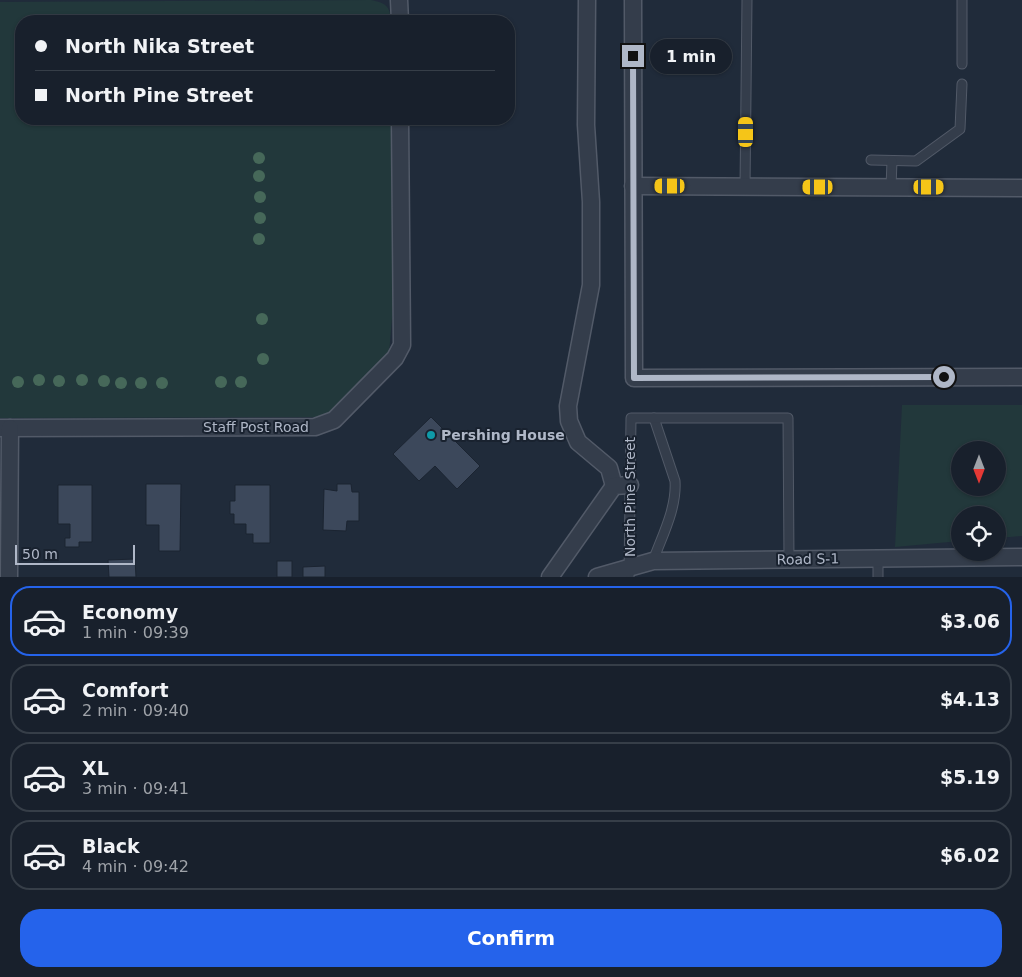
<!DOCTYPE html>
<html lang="en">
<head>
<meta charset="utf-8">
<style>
  body { margin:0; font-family:"DejaVu Sans",sans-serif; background:#212834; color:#f1f3f6; height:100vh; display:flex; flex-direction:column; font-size:19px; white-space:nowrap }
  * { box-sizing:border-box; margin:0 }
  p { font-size:16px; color:#9fa3a9 }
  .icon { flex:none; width:28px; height:28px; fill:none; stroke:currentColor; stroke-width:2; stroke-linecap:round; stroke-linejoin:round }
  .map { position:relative; height:577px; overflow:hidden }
  .drawer { display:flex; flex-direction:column; background:#18202c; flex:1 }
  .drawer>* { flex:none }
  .top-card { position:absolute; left:15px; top:15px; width:500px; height:110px; border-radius:20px; box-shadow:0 1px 4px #0004,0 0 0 1px #363e48; display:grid; align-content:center; height:110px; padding:0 20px; background:#18202c }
  .needle { width:32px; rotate:180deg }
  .controls { position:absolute; left:951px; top:441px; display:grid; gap:10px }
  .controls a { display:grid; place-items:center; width:55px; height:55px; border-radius:50%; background:#18202c; box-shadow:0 1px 4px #0004,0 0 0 1px #363e48; font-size:25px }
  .scale { position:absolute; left:15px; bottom:12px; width:120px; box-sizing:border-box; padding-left:5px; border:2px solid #afb7c7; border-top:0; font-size:14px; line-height:18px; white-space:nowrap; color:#afb7c7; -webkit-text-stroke:4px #19222f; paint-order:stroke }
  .end { position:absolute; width:22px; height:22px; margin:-11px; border:6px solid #afb7c7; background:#111; box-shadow:0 0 0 2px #111 }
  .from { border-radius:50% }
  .bubble { position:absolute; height:35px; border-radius:18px; background:#18202c; box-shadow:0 1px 4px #0004,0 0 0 1px #363e48; font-size:16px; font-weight:800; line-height:35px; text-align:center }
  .car { position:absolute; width:15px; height:30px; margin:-15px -8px; border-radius:6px; box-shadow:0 0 4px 1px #0007; background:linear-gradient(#f5c518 24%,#345 0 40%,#f5c518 0 76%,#345 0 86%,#f5c518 0) }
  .top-card b { display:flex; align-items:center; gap:18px; height:48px; font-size:19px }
  .top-card b+b { border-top:1px solid #363e48 }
  .top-card i { width:12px; height:12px; background:#f1f3f6 }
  ul { padding:9px 0 0; list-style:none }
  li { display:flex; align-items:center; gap:15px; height:70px; margin:0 10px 8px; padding:0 10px; border:2px solid #363e48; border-radius:20px }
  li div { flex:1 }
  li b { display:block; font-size:19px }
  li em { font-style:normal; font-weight:800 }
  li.on { border-color:#2563eb }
  li>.icon { width:45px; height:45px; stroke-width:1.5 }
  .primary-button { display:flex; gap:10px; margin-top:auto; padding:10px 20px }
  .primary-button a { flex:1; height:58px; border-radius:20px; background:#2563eb; color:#fff; font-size:20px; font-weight:800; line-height:58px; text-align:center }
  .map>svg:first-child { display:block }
</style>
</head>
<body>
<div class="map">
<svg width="1022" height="577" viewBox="0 0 1022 577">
  <rect width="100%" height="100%" fill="#202b3a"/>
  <g fill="#22383b" fill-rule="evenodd">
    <path d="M371,0C386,3 390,6 391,21H21V119H392L394,294L389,354L324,417L0,418V2Z"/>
    <path d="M902,405H1022V536L998,538V515H960V541L895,547ZM960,450H998V488H960Z"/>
  </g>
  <g fill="#3c485b" stroke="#1b2431">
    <polygon points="431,417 480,466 457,489 435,466 419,481 393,454"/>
    <polygon points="146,484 181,484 180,551 159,551 159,525 146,525"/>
    <polygon points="337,484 351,484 352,492 359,492 359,521 347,521 346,531 323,530 324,489 337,491"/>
    <polygon points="58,485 92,485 92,542 79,542 79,547 65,547 65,538 70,538 70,524 58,524"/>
    <polygon points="235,485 270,485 270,543 253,543 253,534 246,534 246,524 234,524 234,514 230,514 230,501 235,501"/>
    <polygon points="135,559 136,577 109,577 108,560"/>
    <rect x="277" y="561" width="15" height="16"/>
    <polygon points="325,566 325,577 303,577 303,567"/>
  </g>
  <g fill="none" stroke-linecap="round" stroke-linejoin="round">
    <defs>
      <g id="lane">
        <polyline points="962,0 962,64"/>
        <polyline points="871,160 916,161 960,129 962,84"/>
        <polyline points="745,187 747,0"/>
        <polyline points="891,187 892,161"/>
        <path d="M653,561C662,536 677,508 675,481L654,418"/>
        <polyline points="629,577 631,418 788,418 789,560"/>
        <polyline points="878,577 878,559"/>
      </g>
      <g id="street">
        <polyline points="399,0 400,21"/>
        <polyline points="587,0 586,125 591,202 591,285 568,406 569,421 578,442 609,468 614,486"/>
        <polyline points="633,0 634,378 1022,377"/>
        <polyline points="633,186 1022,188"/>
        <polyline points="0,428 315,427 334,420 395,358 402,345 400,119"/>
        <polyline points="9,577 10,428"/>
        <polyline points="550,577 614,486 630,485"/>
        <polyline points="597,577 653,561 1022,557"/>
      </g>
    </defs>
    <use href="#lane" stroke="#525a68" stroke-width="11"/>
    <use href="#street" stroke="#525a68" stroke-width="19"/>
    <use href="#lane" stroke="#343d4b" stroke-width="9"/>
    <use href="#street" stroke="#343d4b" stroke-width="16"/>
  </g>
  <g fill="#466859">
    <circle cx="259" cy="158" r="6"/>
    <circle cx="259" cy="176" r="6"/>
    <circle cx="260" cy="197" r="6"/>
    <circle cx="260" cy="218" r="6"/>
    <circle cx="259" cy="239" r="6"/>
    <circle cx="262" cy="319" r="6"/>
    <circle cx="263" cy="359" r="6"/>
    <circle cx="39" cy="380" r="6"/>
    <circle cx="82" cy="380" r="6"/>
    <circle cx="59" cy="381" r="6"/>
    <circle cx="104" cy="381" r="6"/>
    <circle cx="18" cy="382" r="6"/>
    <circle cx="221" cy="382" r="6"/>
    <circle cx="241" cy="382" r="6"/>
    <circle cx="121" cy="383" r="6"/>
    <circle cx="141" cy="383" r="6"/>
    <circle cx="162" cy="383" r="6"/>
  </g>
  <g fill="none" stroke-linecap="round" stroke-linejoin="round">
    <polyline stroke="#afb7c7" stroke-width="6" points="633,56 634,378 944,377"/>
  </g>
  <circle fill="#0f9aa8" stroke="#19222f" stroke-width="2" cx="431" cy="435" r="5"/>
  <g text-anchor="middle" stroke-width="4" stroke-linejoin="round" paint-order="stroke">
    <g font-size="14" fill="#afb7c7" stroke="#19222f">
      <text x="256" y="432">Staff Post Road</text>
      <text transform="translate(630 497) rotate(-90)" y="5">North Pine Street</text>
      <text transform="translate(808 559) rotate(-1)" y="5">Road S-1</text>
    </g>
    <g font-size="14" font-weight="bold" fill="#afb7c7" stroke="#19222f" text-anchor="start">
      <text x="441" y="440">Pershing House</text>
    </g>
  </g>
</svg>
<div class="controls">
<a><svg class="needle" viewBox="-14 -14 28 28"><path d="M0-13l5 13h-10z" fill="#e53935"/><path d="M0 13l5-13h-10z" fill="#9fa3a9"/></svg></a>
<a><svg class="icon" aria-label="locate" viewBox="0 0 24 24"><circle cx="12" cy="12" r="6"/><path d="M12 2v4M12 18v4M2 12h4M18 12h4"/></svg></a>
</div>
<div class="scale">50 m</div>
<i class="end from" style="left:944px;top:377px"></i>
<i class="end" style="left:633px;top:56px"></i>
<div class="bubble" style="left:650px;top:39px;width:82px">1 min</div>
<i class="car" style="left:746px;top:132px;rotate:0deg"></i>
<i class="car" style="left:670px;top:186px;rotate:270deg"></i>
<i class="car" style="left:818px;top:187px;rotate:270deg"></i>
<i class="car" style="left:929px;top:187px;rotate:90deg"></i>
<div class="top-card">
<b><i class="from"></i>North Nika Street</b>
<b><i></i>North Pine Street</b>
</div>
</div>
<section class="drawer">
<ul>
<li class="on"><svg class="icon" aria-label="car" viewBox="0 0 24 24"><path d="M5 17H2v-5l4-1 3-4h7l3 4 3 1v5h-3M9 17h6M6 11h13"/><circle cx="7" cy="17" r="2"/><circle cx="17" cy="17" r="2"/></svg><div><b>Economy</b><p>1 min · 09:39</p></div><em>$3.06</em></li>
<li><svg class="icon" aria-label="car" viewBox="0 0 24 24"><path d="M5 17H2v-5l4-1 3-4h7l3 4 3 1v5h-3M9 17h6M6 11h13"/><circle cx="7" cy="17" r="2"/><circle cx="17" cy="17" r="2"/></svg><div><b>Comfort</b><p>2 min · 09:40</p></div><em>$4.13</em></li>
<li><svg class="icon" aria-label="car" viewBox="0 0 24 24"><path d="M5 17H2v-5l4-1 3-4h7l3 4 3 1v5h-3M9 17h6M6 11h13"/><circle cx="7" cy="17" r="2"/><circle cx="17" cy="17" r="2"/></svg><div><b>XL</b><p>3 min · 09:41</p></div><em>$5.19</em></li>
<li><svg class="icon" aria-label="car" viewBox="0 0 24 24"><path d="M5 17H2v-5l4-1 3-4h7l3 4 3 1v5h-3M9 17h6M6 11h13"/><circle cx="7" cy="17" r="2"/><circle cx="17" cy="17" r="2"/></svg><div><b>Black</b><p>4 min · 09:42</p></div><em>$6.02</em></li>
</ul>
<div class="primary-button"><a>Confirm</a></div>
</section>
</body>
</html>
